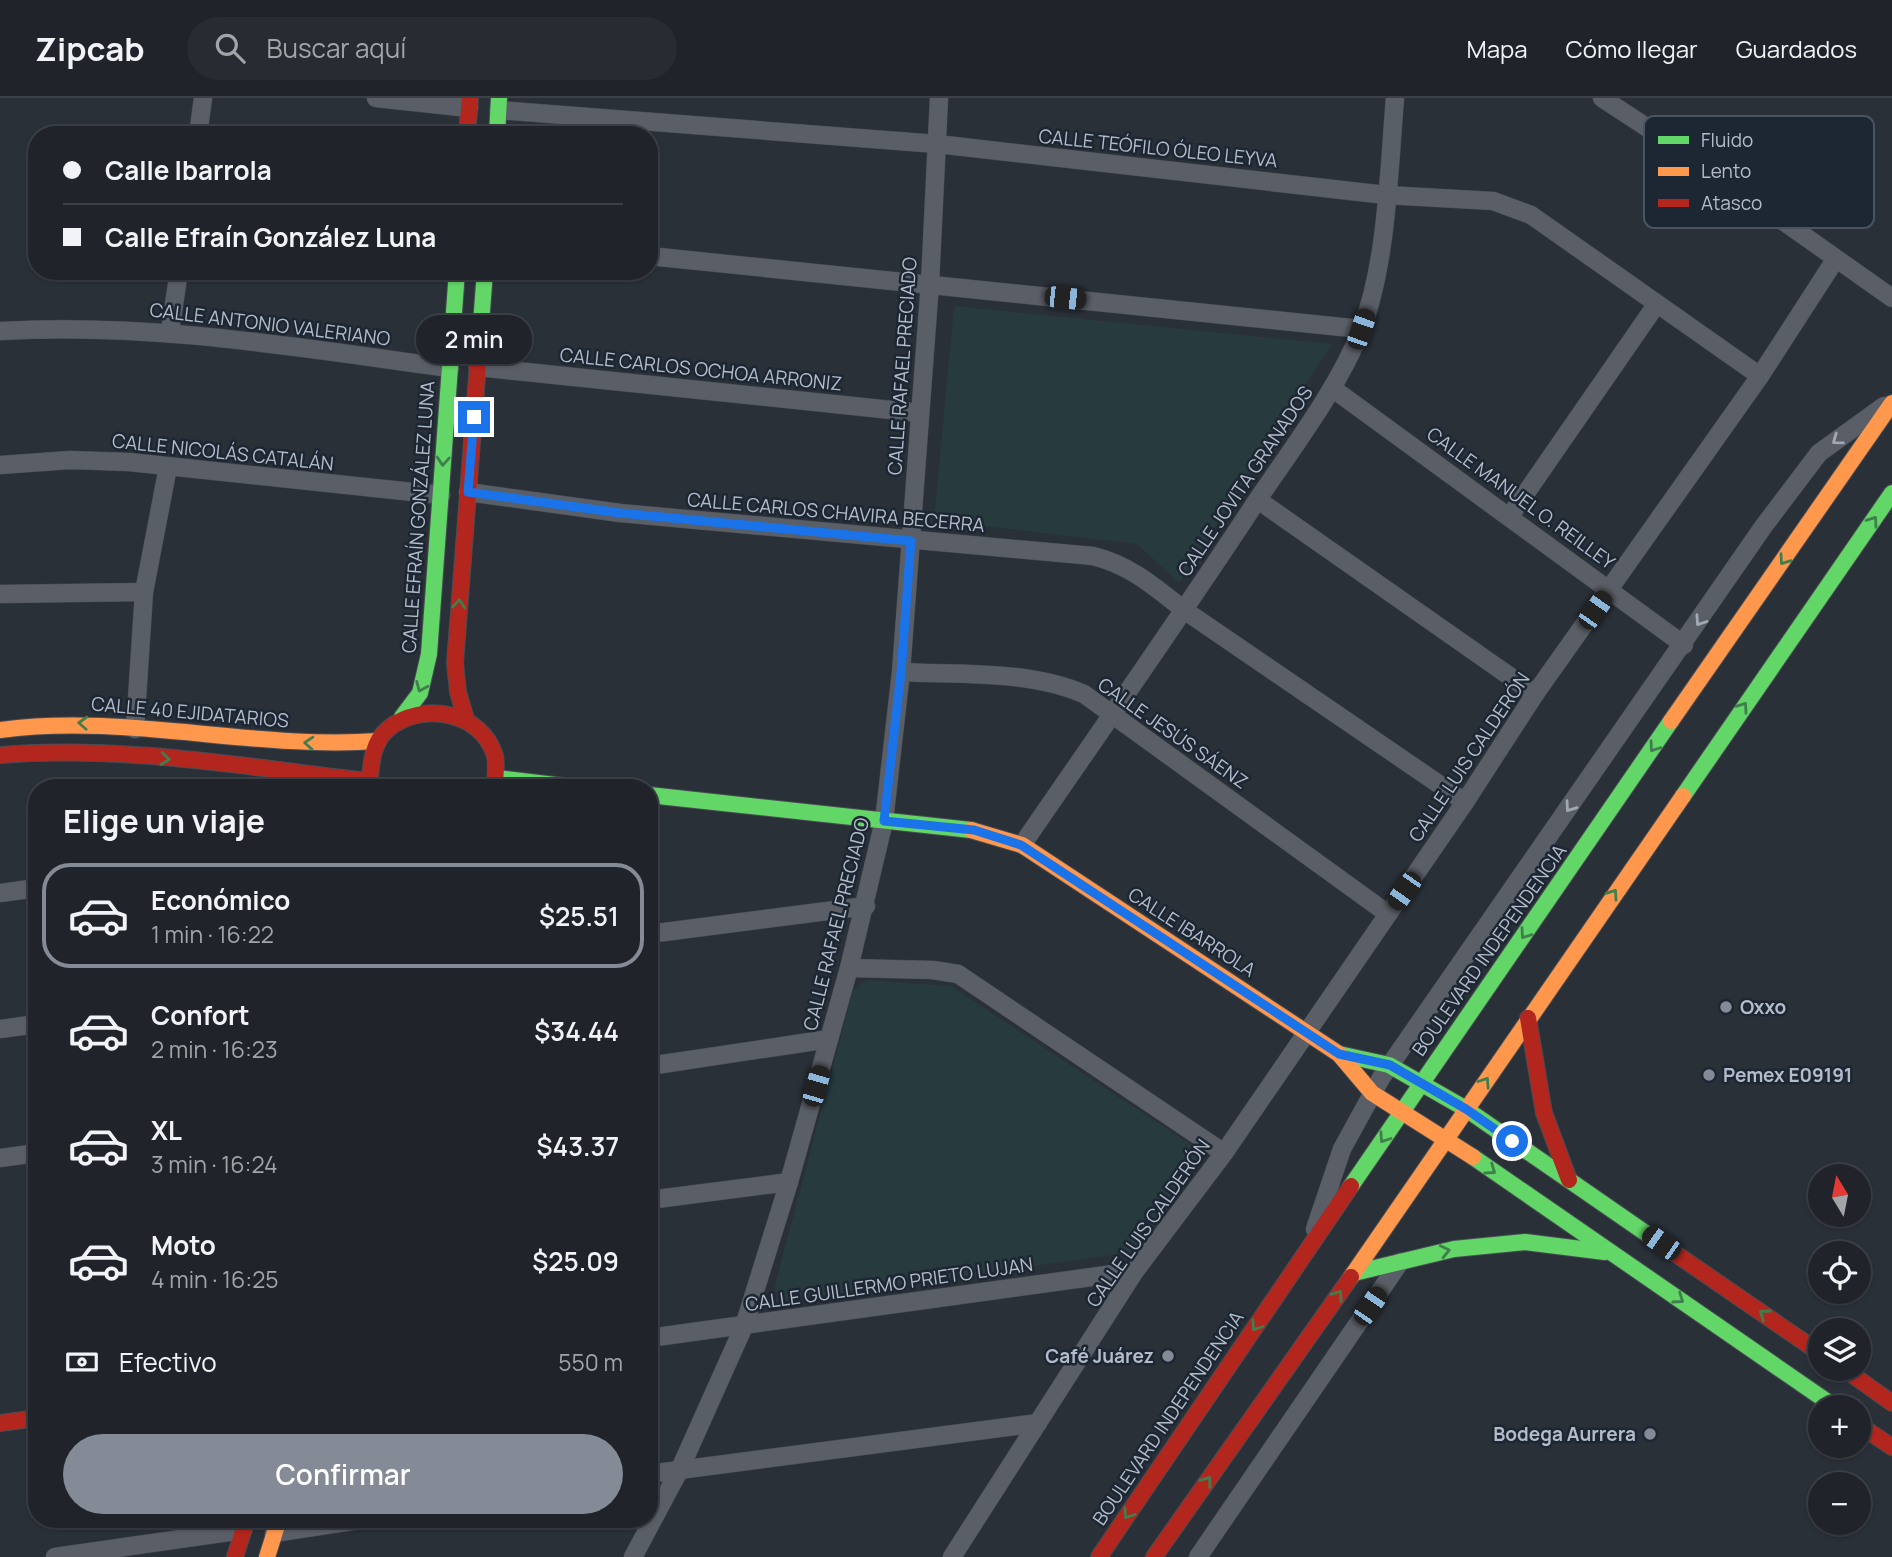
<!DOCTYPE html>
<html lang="es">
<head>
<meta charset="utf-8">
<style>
  body { margin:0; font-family:Manrope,sans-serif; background:#282c32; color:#f1f3f6; height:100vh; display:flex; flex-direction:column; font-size:26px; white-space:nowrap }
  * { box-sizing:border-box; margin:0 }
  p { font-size:23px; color:#a2a4a8 }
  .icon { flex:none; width:38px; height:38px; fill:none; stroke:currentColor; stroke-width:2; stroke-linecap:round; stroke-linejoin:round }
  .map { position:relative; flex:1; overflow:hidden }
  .side { position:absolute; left:28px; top:681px; width:630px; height:749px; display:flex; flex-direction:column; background:#20242a; border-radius:28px; box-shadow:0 2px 5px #0004,0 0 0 2px #3d4147 }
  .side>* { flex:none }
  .top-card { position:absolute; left:28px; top:28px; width:630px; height:154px; border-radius:28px; box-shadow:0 2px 5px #0004,0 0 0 2px #3d4147; display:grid; align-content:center; height:154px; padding:0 35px; background:#20242a }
  .needle { width:46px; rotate:350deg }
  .controls { position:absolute; left:1808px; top:1066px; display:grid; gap:14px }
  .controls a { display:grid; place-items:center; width:63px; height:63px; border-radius:50%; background:#20242a; box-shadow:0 2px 5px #0004,0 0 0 2px #3d4147; font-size:35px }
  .end { position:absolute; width:32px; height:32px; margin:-16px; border:9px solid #1a73e8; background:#fff; box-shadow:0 0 0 4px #fff }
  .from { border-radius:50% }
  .bubble { position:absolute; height:49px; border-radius:24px; background:#20242a; box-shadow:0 2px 5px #0004,0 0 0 2px #3d4147; font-size:23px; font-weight:600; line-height:49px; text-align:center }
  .car { position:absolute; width:21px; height:42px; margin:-21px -10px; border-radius:9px; box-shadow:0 0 5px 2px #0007; background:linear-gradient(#222 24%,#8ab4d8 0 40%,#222 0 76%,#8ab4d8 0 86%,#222 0) }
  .top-card b { display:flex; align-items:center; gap:24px; height:66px; font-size:26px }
  .top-card b+b { border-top:2px solid #3d4147 }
  .top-card i { width:18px; height:18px; background:#f1f3f6 }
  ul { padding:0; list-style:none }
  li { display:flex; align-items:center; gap:21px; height:105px; margin:0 14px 10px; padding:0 21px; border:4px solid transparent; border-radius:28px }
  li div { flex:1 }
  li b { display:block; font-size:26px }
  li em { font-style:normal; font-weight:600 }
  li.selected { border-color:#848b96 }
  li>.icon { width:63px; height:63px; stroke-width:1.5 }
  h2 { padding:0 35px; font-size:32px; line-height:84px }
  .pay { display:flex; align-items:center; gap:18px; height:77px; padding:0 35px; font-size:26px }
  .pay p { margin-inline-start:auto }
  .action { display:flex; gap:14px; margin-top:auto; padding:14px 35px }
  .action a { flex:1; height:80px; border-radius:42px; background:#848b96; color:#fff; font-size:28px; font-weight:600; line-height:80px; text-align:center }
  header { display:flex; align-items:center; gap:42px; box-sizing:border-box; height:98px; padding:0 35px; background:#20242a; border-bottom:2px solid #3d4147 }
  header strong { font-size:33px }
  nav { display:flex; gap:38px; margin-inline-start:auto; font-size:24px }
  .search { width:490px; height:63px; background:#282c32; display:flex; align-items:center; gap:18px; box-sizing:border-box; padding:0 24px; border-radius:38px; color:#a2a4a8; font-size:26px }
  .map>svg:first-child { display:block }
</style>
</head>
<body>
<header>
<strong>Zipcab</strong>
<div class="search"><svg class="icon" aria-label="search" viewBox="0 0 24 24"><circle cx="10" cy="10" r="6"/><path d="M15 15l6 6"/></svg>Buscar aquí</div>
<nav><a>Mapa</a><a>Cómo llegar</a><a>Guardados</a></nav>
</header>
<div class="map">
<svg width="1892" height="1459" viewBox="0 0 1892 1459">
  <rect width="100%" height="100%" fill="#2a3038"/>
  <g fill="#273a3e">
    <polygon points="954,208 1332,246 1179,485 1137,446 934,422"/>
    <polygon points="866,882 951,888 1202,1054 1135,1154 783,1203 774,1191 853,893"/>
  </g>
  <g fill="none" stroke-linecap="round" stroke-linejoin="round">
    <defs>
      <g id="street">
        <polyline points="376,0 469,10"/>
        <polyline points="1602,0 1701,65 1892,200"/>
        <polyline points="499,12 937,46 1386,97 1493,103 1531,117 1760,278"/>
        <polyline points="198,37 203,0"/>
        <polyline points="649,158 1361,231"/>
        <path d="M0,233C152,224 300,250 450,270"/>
        <polyline points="170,233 179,173"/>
        <polyline points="478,269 920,315"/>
        <polyline points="1332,290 1684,547"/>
        <polyline points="0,367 70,362 129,364 441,397"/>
        <path d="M468,394L620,415L1093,458C1130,467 1155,489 1184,512L1465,704"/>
        <polyline points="1258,402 1535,596"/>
        <polyline points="1510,418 1656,207"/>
        <polyline points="0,496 144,494"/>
        <path d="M901,574C960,577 1029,572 1084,596L1388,816"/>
        <polyline points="135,631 144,494 168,369"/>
        <path d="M1022,747C1099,635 1177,524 1252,410C1290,353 1336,295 1362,230C1387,164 1389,71 1395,0"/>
        <polyline points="0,795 37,790"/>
        <polyline points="649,836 866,808"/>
        <polyline points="849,870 933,872 958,876 1224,1055"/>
        <polyline points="0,931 37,926"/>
        <polyline points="649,968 829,941"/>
        <polyline points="0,1060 37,1055"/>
        <polyline points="649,1102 789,1084"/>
        <polyline points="1315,1131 1342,1051 1381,980 1763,429 1819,355 1884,308"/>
        <polyline points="649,1240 1135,1173"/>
        <polyline points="649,1376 1038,1325"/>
        <polyline points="274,1435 365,1421"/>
        <polyline points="55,1459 243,1432"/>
        <polyline points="633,1459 680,1371 744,1228 789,1084 849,870 884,723 901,574 930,185 939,0"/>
        <polyline points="952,1459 1135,1173 1224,1055 1465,704 1535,596 1760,278 1835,162"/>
        <polyline points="1198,1459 1400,1164"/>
      </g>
      <g id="fast">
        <polyline points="497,37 499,0"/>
        <polyline points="478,265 485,173"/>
        <polyline points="402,619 420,595 429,556 457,173"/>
        <polyline points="497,680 580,690"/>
        <polyline points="649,697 971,732"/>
        <polyline points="1683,698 1892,395"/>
        <polyline points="1339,956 1389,967 1466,1011 1660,1145"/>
        <polyline points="1473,1059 1835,1309"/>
        <polyline points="1351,1088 1671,623"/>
        <polyline points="1354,1175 1454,1151 1525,1144 1605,1154"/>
      </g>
      <g id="slow">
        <polyline points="1671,623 1892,305"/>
        <path d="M0,632C126,615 252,652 378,643"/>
        <polyline points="971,732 1022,747 1339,956 1372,995 1473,1059"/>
        <polyline points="1351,1179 1683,698"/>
        <polyline points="267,1459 279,1421"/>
      </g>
      <g id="jam">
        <polyline points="467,37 470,0"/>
        <polyline points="466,621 458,594 455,565 478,265"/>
        <path d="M0,657C123,647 246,669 368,683"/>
        <path d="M369,690C371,669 371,645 388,631C421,603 482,613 495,658C497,667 495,680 495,690"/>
        <polyline points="1528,920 1544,1015 1569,1082"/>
        <polyline points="1660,1145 1820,1255"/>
        <polyline points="1843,1270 1892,1305"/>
        <polyline points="0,1325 37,1320"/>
        <polyline points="1858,1326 1892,1349"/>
        <polyline points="235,1459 247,1421"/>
        <polyline points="1099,1459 1351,1088"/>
        <polyline points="1154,1459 1351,1179"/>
      </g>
    </defs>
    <use href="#street" stroke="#484c53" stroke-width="19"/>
    <use href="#fast" stroke="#484c53" stroke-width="18"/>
    <use href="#slow" stroke="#484c53" stroke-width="18"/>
    <use href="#jam" stroke="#484c53" stroke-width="18"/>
    <use href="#street" stroke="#5a5e66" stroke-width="18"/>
    <use href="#fast" stroke="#63d668" stroke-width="16"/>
    <use href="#slow" stroke="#ff974d" stroke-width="16"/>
    <use href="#jam" stroke="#b3261e" stroke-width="16"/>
  </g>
  <defs><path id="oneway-chevron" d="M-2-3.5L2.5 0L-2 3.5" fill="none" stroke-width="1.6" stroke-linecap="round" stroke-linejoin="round" transform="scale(1.75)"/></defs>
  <g stroke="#a2a9b5">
    <use href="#oneway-chevron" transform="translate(1837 342) rotate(144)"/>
    <use href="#oneway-chevron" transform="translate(1700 523) rotate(124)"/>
    <use href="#oneway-chevron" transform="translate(1570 709) rotate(125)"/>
  </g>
  <g stroke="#407e4e">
    <use href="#oneway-chevron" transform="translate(443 363) rotate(94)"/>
    <use href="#oneway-chevron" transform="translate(1873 423) rotate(-55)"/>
    <use href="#oneway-chevron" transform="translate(1784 462) rotate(125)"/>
    <use href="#oneway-chevron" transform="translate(459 506) rotate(-85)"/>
    <use href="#oneway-chevron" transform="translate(421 589) rotate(113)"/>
    <use href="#oneway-chevron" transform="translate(1743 609) rotate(-55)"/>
    <use href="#oneway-chevron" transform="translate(83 625) rotate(-177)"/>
    <use href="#oneway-chevron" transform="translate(309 645) rotate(-176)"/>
    <use href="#oneway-chevron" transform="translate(1654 649) rotate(125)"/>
    <use href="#oneway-chevron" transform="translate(165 661) rotate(7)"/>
    <use href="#oneway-chevron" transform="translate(1613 796) rotate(-55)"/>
    <use href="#oneway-chevron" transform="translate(1525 836) rotate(125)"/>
    <use href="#oneway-chevron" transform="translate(1485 984) rotate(-56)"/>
    <use href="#oneway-chevron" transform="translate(1384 1040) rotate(124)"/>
    <use href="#oneway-chevron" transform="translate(1491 1072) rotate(35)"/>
    <use href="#oneway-chevron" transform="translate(1445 1153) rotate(-13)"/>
    <use href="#oneway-chevron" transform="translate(1338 1197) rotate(-55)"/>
    <use href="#oneway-chevron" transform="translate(1679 1201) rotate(35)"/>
    <use href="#oneway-chevron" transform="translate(1764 1216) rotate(-145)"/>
    <use href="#oneway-chevron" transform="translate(1256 1228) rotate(124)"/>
    <use href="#oneway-chevron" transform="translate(1207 1383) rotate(-55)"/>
    <use href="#oneway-chevron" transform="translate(1128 1416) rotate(124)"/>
  </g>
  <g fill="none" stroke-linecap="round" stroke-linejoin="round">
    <polyline stroke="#1a73e8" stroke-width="9" points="474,319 468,394 620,415 911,443 901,574 884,723 974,732 1021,747 1339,956 1390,967 1466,1011 1512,1043"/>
  </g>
  <g fill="#848b96" stroke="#1d2633" stroke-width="2.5">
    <circle cx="1726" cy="909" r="7"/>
    <circle cx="1709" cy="977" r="7"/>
    <circle cx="1168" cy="1258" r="7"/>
    <circle cx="1650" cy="1336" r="7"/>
  </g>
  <g text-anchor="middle" stroke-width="5" stroke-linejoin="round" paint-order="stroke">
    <g font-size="19" fill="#b4bcc9" stroke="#1d2633">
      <text transform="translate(1158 50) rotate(6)" y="7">CALLE TEÓFILO ÓLEO LEYVA</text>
      <text transform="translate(270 226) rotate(7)" y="7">CALLE ANTONIO VALERIANO</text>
      <text transform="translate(902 268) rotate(-86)" y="7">CALLE RAFAEL PRECIADO</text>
      <text transform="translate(701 271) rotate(6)" y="7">CALLE CARLOS OCHOA ARRONIZ</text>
      <text transform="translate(223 354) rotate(6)" y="7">CALLE NICOLÁS CATALÁN</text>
      <text transform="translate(1245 383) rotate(-56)" y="7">CALLE JOVITA GRANADOS</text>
      <text transform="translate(1521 400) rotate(36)" y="7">CALLE MANUEL O. REILLEY</text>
      <text transform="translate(836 414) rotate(5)" y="7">CALLE CARLOS CHAVIRA BECERRA</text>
      <text transform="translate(418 419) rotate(-86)" y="7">CALLE EFRAÍN GONZÁLEZ LUNA</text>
      <text transform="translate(190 614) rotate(5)" y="7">CALLE 40 EJIDATARIOS</text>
      <text transform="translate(1173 635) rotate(35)" y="7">CALLE JESÚS SÁENZ</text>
      <text transform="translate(1469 659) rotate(-56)" y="7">CALLE LUIS CALDERÓN</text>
      <text transform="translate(836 826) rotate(-76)" y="7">CALLE RAFAEL PRECIADO</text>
      <text transform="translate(1192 834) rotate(33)" y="7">CALLE IBARROLA</text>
      <text transform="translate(1489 852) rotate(-55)" y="7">BOULEVARD INDEPENDENCIA</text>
      <text transform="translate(1148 1125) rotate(-55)" y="7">CALLE LUIS CALDERÓN</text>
      <text transform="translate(889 1186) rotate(-8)" y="7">CALLE GUILLERMO PRIETO LUJAN</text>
      <text transform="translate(1168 1320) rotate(-56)" y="7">BOULEVARD INDEPENDENCIA</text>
    </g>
    <g font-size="19" font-weight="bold" fill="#b4bcc9" stroke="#1d2633" text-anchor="start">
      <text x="1740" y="916">Oxxo</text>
      <text x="1723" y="984">Pemex E09191</text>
      <text x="1154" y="1265" text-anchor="end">Café Juárez</text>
      <text x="1636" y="1343" text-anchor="end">Bodega Aurrera</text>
    </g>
  </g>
  <rect x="1644" y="18" width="230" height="112" rx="10" fill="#1d2633" stroke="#4a5360" stroke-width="2"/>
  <rect x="1658" y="38" width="31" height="8" fill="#63d668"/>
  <rect x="1658" y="69" width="31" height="9" fill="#ff974d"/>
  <rect x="1658" y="101" width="31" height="8" fill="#b3261e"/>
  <g font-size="19" fill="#b4bcc9">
    <text x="1701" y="49">Fluido</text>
    <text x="1701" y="80">Lento</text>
    <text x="1701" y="112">Atasco</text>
  </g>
</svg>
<div class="controls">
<a><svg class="needle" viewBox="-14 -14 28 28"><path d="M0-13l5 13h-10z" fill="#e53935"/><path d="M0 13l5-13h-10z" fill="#a2a4a8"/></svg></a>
<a><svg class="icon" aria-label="locate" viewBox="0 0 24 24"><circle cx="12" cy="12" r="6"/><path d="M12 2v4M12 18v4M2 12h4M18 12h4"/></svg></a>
<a><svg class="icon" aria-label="layers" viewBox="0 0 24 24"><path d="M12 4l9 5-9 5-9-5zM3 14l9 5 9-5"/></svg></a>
<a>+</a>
<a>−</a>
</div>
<i class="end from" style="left:1512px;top:1043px"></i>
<i class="end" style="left:474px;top:319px"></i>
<div class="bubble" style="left:416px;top:217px;width:116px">2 min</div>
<i class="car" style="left:1065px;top:200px;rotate:96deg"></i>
<i class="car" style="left:1361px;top:231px;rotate:19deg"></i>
<i class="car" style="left:1595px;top:512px;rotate:35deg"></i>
<i class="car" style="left:1404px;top:793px;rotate:215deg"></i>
<i class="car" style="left:816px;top:988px;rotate:16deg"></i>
<i class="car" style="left:1661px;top:1145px;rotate:305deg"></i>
<i class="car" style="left:1370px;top:1208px;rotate:34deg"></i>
<div class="top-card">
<b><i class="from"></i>Calle Ibarrola</b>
<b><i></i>Calle Efraín González Luna</b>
</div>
<section class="side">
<h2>Elige un viaje</h2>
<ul>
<li class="selected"><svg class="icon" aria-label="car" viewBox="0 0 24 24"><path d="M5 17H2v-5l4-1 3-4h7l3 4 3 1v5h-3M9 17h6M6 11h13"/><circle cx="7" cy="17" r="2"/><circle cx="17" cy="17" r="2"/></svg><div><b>Económico</b><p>1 min · 16:22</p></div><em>$25.51</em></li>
<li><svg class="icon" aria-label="car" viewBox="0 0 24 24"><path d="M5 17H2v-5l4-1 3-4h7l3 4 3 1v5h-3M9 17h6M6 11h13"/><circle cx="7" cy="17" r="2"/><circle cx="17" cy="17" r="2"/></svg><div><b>Confort</b><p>2 min · 16:23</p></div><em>$34.44</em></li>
<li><svg class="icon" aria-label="car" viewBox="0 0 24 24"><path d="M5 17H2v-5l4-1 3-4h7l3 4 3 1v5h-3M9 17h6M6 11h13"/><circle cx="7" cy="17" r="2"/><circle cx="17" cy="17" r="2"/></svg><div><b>XL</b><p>3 min · 16:24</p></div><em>$43.37</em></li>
<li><svg class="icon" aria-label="car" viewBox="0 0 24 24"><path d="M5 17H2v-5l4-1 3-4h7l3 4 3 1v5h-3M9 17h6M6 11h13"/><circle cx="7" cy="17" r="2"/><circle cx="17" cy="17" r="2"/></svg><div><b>Moto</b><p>4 min · 16:25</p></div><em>$25.09</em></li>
</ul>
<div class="pay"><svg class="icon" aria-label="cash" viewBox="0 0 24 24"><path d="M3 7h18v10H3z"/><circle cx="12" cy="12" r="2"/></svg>Efectivo<p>550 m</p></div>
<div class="action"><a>Confirmar</a></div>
</section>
</div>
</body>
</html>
